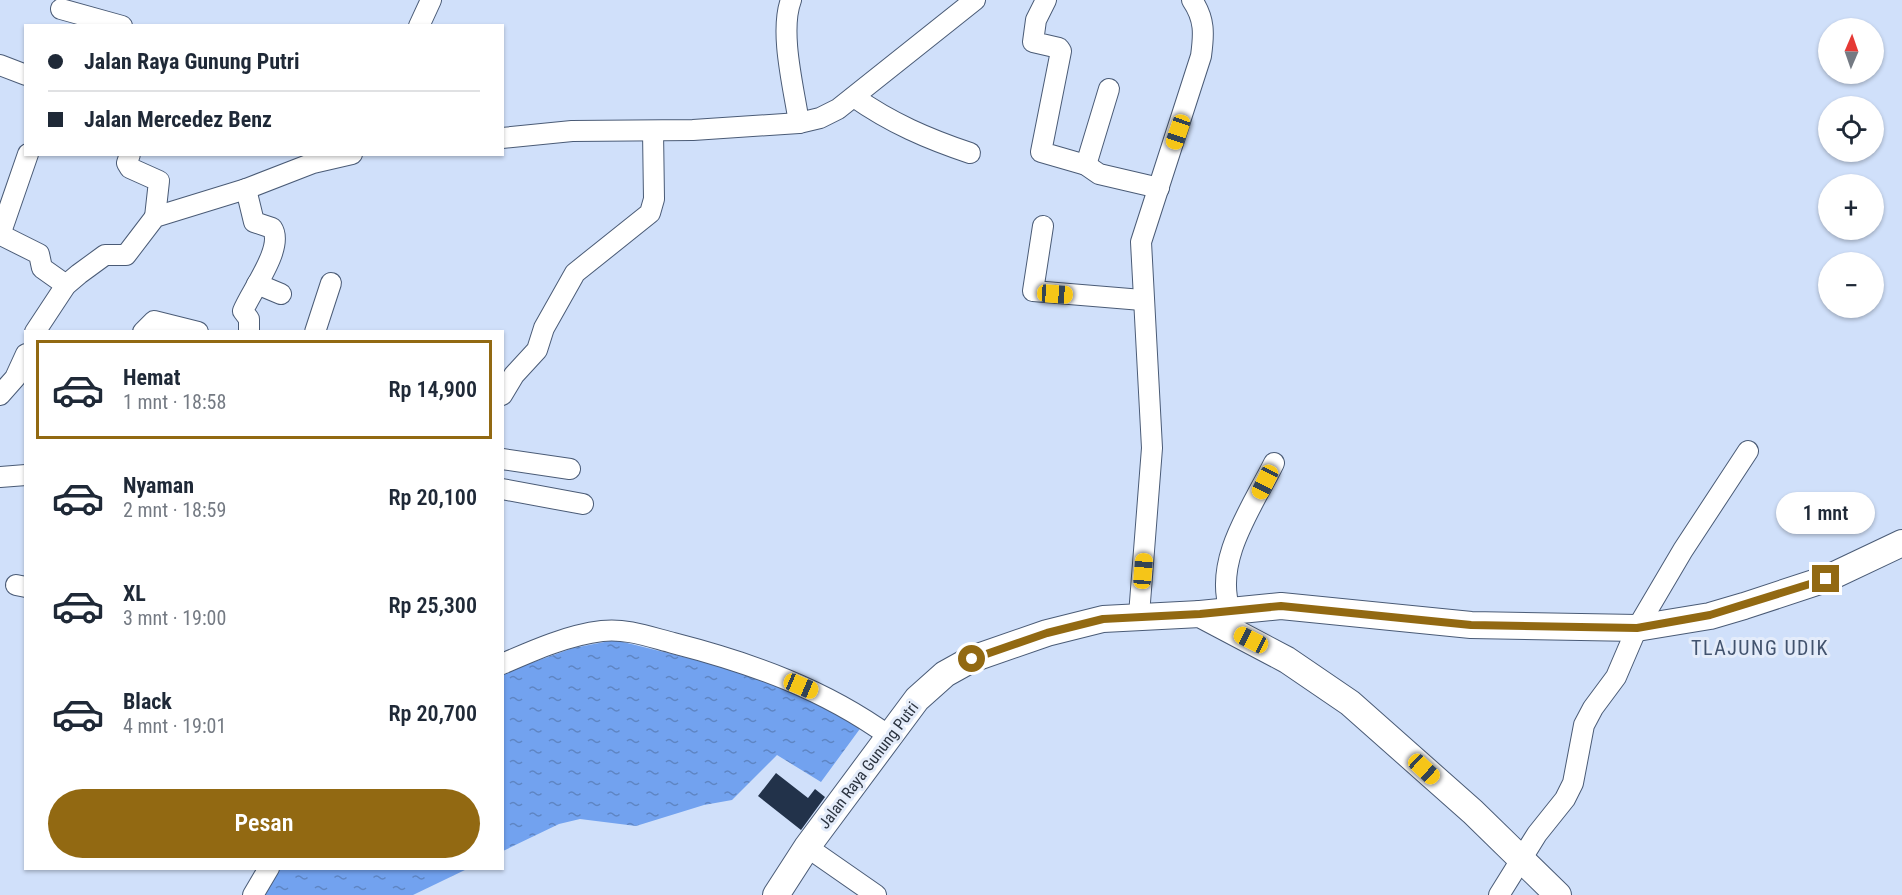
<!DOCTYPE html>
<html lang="id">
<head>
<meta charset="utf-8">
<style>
  body { margin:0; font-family:"Roboto Condensed",sans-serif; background:#f6f6f7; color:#1f2937; height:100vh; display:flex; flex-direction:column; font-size:22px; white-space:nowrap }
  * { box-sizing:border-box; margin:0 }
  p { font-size:20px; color:#747a83 }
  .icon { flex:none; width:33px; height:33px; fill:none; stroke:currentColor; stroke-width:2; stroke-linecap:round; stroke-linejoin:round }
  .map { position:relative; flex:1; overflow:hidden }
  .panel { position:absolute; left:24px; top:330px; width:480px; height:540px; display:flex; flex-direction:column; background:#fff; border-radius:0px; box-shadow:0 2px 4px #0004 }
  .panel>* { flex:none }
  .guide { position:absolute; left:24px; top:24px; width:480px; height:132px; border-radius:0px; box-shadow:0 2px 4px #0004; display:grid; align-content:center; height:132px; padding:0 24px; background:#fff }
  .needle { width:39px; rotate:2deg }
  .buttons { position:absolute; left:1818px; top:18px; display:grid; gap:12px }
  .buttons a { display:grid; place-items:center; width:66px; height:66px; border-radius:50%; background:#fff; box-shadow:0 2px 4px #0004; font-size:30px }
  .end { position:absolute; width:27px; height:27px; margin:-14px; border:8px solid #926912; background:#fff; box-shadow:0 0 0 3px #fff }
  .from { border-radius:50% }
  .bubble { position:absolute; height:42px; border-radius:21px; background:#fff; box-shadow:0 2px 4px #0004; font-size:20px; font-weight:600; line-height:42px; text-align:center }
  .car { position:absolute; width:18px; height:36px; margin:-18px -9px; border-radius:8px; box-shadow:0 0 4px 2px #0007; background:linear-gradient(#f5c518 24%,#345 0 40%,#f5c518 0 76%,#345 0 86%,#f5c518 0) }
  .guide b { display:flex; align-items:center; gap:21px; height:57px; font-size:22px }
  .guide b+b { border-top:2px solid #e0e1e3 }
  .guide i { width:15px; height:15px; background:#1f2937 }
  ul { padding:10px 0 0; list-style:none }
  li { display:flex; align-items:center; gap:18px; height:99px; margin:0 12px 9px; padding:0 12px; border:3px solid transparent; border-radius:0px }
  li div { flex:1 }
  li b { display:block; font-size:22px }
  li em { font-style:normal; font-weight:600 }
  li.selected { border-color:#926912 }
  li>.icon { width:54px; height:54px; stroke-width:1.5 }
  .action { display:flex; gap:12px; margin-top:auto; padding:12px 24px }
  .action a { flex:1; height:69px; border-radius:36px; background:#926912; color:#fff; font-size:24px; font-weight:600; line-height:69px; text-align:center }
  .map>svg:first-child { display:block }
</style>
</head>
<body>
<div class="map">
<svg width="1902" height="895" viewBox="0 0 1902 895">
  <defs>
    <pattern id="water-ripples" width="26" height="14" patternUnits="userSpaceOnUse" patternTransform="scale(1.5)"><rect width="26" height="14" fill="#72a2ef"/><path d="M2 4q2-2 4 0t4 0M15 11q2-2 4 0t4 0" fill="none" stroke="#5e85c3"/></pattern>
  </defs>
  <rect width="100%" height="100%" fill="#d0e0fa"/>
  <g fill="url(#water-ripples)">
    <polygon points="615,640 741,671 849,714 862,726 821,782 777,755 732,800 704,805 636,826 580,819 559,824 503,851 503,673 573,648"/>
    <polygon points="277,869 467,869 413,895 262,895"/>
  </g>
  <polygon fill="#22324a" points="776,773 808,798 815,789 825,797 801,830 758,796"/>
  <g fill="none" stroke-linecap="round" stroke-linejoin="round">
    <defs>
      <g id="minor">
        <path d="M791,0C779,32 794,89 799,123"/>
        <polyline points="1046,0 1036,20 1033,42 1059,48 1061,51 1041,152 1086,165 1099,174 1159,188"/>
        <polyline points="61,9 122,26"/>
        <polyline points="419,26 431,0"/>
        <polyline points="0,65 26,75"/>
        <path d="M854,97C891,123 928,139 970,153"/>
        <polyline points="502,138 572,131 693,130 799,123 820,118 838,109 975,0"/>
        <polyline points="130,154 127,163 130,168 159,181 155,217"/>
        <polyline points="1086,165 1109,89"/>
        <path d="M246,189L254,222L272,228C285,247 251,291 243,311L249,319V332"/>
        <polyline points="1043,226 1033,291 1142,300"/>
        <polyline points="0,235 28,154"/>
        <polyline points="1,235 39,254 42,268 66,285"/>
        <polyline points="257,284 281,294"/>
        <polyline points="35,332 66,285 79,274 105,255 126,255 155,217 246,189 313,163 352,154"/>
        <polyline points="143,332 154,321 198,332"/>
        <polyline points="315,332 331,283"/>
        <polyline points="0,395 15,378 26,354"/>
        <polyline points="502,395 514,375 537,350 544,328 575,273 650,213 654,199 653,131"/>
        <polyline points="502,459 570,469"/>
        <polyline points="0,477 26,475"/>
        <polyline points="502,489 583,504"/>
        <polyline points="16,585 26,587"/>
        <path d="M1230,610C1213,560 1253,506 1274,463"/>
        <path d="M1139,615L1152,448L1141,242L1201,56C1204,34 1205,19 1192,0"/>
        <path d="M502,664C534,650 568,635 602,631C626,628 650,637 673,643C751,663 824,689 889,736"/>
        <polyline points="807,847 876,895"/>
        <polyline points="253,895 269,868"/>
        <polyline points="1499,895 1537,834 1565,799 1573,783 1584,725 1593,708 1616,677 1637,628 1683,550 1748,451"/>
      </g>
      <g id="major">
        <polyline points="1200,614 1281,606 1471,625 1637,628 1710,616 1744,606 1826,579 1902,543"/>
        <polyline points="776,895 807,847 917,699 945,674 972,659 1047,633 1103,619 1200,614 1287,660 1350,703 1473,812 1558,895"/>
      </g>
    </defs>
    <use href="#minor" stroke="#4a5b76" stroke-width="22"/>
    <use href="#major" stroke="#4a5b76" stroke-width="28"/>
    <use href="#minor" stroke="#fff" stroke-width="20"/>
    <use href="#major" stroke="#fff" stroke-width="26"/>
  </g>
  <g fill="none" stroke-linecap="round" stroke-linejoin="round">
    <polyline stroke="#926912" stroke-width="8" points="972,659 1047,633 1103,619 1200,614 1281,606 1471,625 1637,628 1710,615 1826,579"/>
  </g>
  <g text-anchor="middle" stroke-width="6" stroke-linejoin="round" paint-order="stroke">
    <g font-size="16" fill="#2b333f" stroke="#e4ecfa">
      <text transform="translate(868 765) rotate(-53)" y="6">Jalan Raya Gunung Putri</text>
    </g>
    <g font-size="20" letter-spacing="1.5" fill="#42536e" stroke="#e4ecfa">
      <text x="1760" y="655">TLAJUNG UDIK</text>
    </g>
  </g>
</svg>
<div class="buttons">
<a><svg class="needle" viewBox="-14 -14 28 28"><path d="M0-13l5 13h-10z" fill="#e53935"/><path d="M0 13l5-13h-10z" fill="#747a83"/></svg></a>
<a><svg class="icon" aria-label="locate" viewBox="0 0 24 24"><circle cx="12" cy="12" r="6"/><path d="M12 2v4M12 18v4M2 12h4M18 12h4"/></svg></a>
<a>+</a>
<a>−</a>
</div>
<i class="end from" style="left:972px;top:659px"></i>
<i class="end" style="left:1826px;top:579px"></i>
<div class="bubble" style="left:1776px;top:492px;width:99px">1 mnt</div>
<i class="car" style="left:1178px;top:132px;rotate:199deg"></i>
<i class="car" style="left:1055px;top:294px;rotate:94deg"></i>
<i class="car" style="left:1265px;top:482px;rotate:206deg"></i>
<i class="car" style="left:1143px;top:571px;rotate:5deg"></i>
<i class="car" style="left:1251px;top:640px;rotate:297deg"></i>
<i class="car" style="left:801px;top:686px;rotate:113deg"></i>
<i class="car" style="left:1424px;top:769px;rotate:133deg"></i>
<div class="guide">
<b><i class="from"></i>Jalan Raya Gunung Putri</b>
<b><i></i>Jalan Mercedez Benz</b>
</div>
<section class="panel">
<ul>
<li class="selected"><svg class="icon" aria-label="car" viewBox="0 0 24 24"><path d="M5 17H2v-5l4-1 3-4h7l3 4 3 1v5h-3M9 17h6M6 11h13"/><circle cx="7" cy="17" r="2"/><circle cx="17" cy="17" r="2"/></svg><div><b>Hemat</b><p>1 mnt · 18:58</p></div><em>Rp 14,900</em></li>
<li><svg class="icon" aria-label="car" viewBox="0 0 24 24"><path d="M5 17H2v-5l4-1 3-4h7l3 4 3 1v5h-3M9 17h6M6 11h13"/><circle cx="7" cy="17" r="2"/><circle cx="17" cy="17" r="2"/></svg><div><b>Nyaman</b><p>2 mnt · 18:59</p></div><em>Rp 20,100</em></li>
<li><svg class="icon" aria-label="car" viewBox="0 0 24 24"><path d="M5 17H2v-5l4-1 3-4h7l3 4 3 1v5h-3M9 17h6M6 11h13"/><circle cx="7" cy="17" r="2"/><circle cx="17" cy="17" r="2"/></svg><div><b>XL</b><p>3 mnt · 19:00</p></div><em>Rp 25,300</em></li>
<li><svg class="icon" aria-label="car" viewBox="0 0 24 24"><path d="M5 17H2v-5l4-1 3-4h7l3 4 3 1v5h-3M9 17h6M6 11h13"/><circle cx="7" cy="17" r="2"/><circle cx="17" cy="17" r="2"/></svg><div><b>Black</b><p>4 mnt · 19:01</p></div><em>Rp 20,700</em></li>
</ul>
<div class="action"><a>Pesan</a></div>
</section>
</div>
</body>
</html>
